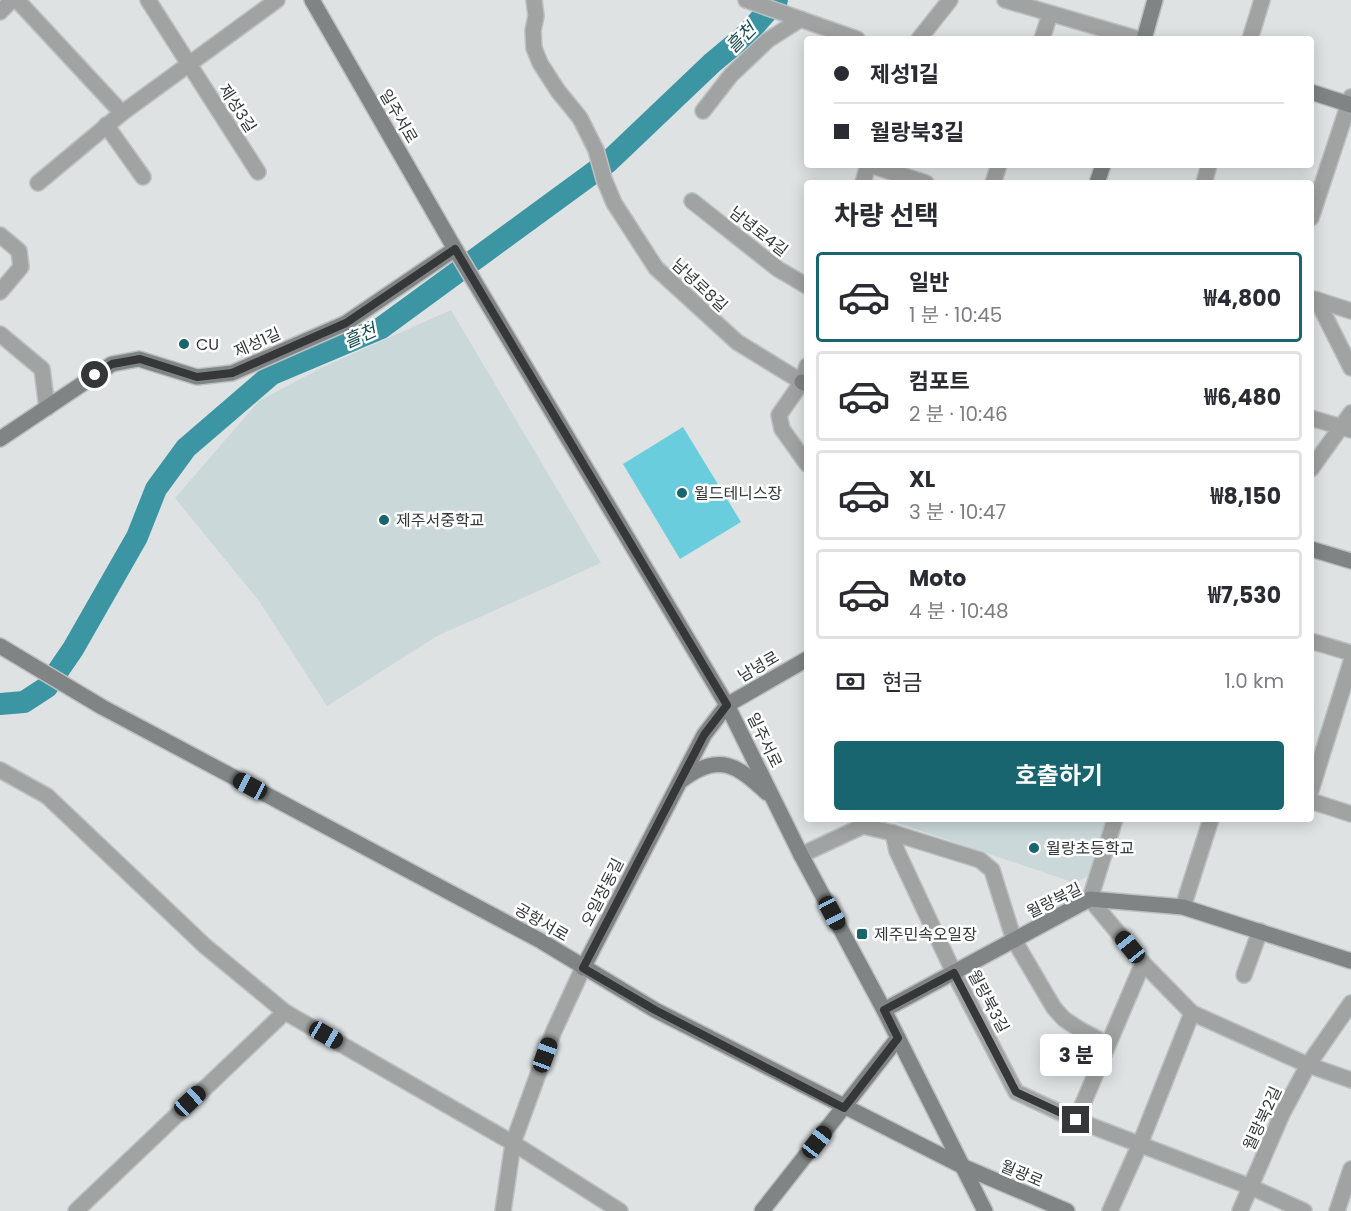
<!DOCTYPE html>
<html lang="ko">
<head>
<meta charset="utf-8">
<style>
  body { margin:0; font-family:Poppins,"Noto Sans KR",sans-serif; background:#f2f2f3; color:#2b2b33; height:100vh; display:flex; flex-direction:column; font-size:22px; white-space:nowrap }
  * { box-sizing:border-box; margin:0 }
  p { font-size:20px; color:#7c7c81 }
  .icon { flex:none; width:33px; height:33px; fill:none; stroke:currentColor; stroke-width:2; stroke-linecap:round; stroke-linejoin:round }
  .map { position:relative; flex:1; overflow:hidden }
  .side { position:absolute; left:804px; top:180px; width:510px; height:642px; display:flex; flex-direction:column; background:#fff; border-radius:6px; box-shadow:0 3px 15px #0003 }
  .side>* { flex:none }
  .hud { position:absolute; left:804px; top:36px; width:510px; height:132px; border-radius:6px; box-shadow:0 3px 15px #0003; display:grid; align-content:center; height:132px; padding:0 30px; background:#fff }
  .end { position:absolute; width:27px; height:27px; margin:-14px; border:8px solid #353738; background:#fff; box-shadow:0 0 0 3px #fff }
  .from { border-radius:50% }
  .bubble { position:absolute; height:42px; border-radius:6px; background:#fff; box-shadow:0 3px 15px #0003; font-size:20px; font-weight:700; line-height:42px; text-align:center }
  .car { position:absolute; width:18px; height:36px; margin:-18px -9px; border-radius:8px; box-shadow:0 0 4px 2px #0007; background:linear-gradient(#222 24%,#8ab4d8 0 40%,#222 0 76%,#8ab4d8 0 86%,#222 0) }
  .hud b { display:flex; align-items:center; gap:21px; height:57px; font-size:22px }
  .hud b+b { border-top:2px solid #e1e1e2 }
  .hud i { width:15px; height:15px; background:#2b2b33 }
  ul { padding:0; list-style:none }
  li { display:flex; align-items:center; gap:18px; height:90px; margin:0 12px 9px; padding:0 18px; border:3px solid #e1e1e2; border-radius:6px }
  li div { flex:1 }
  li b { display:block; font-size:22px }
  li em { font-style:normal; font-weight:700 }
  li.active { border-color:#18646f }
  li>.icon { width:54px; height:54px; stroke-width:1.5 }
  h2 { padding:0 30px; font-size:27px; line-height:72px }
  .pay { display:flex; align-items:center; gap:15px; height:66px; padding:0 30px; font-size:22px }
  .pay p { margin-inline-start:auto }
  .primary-button { display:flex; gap:12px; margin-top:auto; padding:12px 30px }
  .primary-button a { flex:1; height:69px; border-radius:6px; background:#18646f; color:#fff; font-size:24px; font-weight:700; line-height:69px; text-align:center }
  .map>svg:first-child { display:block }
</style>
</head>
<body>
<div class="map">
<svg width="1351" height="1211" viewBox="0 0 1351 1211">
  <rect width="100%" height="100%" fill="#dee2e3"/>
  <g fill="#cad8da">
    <polygon points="451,310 601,563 437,636 327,706 259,601 175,498 259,401 321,368"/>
    <polygon points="886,819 1106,819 1088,876 1075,883"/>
  </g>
  <polygon fill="#6acddd" points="683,427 741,522 680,559 623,464"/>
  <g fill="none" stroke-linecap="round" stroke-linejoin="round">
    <polyline stroke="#3b95a3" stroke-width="22" points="0,704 24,702 47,687 73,649 137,537 156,489 186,448 272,374 381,328 608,162 712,63 748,33 777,0"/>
    <defs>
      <g id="street">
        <polyline points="17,0 122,113"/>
        <polyline points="148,0 258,172"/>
        <polyline points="534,0 536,16 533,31 534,48 540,63 558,91 580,118 596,150 604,179 614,203 656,268 737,342 802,382"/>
        <polyline points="746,0 857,39"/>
        <polyline points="1005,0 1138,39"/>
        <polyline points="0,12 12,0"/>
        <polyline points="919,39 950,0"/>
        <polyline points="1042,39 1050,14"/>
        <polyline points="1250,39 1262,0"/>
        <polyline points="703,111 731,75 768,40 801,19"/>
        <polyline points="106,125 143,177"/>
        <polyline points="870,165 926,183"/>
        <polyline points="38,183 122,113 277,0"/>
        <polyline points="863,183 868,165"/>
        <polyline points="993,183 999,165"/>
        <polyline points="1204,183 1209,165"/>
        <polyline points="692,201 778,269 807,286"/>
        <polyline points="1311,218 1351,97"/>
        <polyline points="0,235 19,251 21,267 0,292"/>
        <polyline points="1314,299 1351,311"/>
        <polyline points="1317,300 1351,368"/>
        <polyline points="0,334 42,369 47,408"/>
        <polyline points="807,366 802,382 779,415 782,429 807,464"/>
        <polyline points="1311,418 1351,430"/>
        <polyline points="1311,469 1351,413"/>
        <polyline points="1311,641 1351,653"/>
        <polyline points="0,770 47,796 205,946 285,1012 513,1143 620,1211"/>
        <polyline points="1311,790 1351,662"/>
        <polyline points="1311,801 1351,814"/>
        <polyline points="1115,819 1090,899 1143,963 1192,1013 1308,1065 1351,1080"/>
        <polyline points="893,833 897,851 954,973 1016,1092 1076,1120 1251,1187 1304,1211"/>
        <polyline points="801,855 863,826 893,833 980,860 992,870 1014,940 1054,1008 1064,1019 1079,1029 1107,1044"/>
        <polyline points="1183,907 1211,819"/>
        <polyline points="1244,975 1260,931"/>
        <polyline points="1076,1120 1143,963"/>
        <polyline points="76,1211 285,1012"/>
        <polyline points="503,1211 513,1143 553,1033 583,968"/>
        <polyline points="1110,1211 1140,1144 1192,1013"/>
        <polyline points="1240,1211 1282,1114 1308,1065 1351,1003"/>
        <polyline points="1337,1211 1351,1169"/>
      </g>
      <g id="secondary">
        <polyline points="312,0 455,249 727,705 801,855 884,1010 985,1211"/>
        <polyline points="1144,39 1155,0"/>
        <polyline points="1311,92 1351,105"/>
        <polyline points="1097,183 1103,165"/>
        <polyline points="802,382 807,384"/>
        <polyline points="0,439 112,364 139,359 197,377 232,373 346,323 455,249"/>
        <polyline points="1311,549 1351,561"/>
        <polyline points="0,646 102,707 541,941 655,1010 964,1167 1067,1211"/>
        <path d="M682,780C719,752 737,765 767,793"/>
        <polyline points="583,968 704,735 727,705 807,659"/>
        <polyline points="884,1010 1090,899 1183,907 1351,961"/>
        <polyline points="762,1211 898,1038"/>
      </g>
    </defs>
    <use href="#street" stroke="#bcc0c1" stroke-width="18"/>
    <use href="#secondary" stroke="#bcc0c1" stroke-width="18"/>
    <use href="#street" stroke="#a1a3a3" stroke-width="15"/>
    <use href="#secondary" stroke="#818485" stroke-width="15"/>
  </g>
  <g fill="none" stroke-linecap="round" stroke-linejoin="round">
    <polyline stroke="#353738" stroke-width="8" points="95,375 112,364 140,359 197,377 232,373 346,323 455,249 727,705 704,735 583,968 655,1010 844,1108 898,1038 884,1010 954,973 1016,1092 1076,1120"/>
  </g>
  <g fill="#18646f" stroke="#fff" stroke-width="2">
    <circle cx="184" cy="344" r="6"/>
    <circle cx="682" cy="493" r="6"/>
    <circle cx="384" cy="520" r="6"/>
    <circle cx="1034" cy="848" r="6"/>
    <rect x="856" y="928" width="12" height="12" rx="3"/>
  </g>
  <g text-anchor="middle" stroke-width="5" stroke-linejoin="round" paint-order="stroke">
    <g font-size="16" fill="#353738" stroke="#fff">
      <text transform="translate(238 108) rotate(57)" y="6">제성3길</text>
      <text transform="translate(399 116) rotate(60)" y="6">일주서로</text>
      <text transform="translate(759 231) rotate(38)" y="6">남녕로4길</text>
      <text transform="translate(700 285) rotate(43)" y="6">남녕로8길</text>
      <text transform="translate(257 342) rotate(-24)" y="6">제성1길</text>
      <text transform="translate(758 666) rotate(-30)" y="6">남녕로</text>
      <text transform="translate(765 740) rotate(64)" y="6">일주서로</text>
      <text transform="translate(602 892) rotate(-63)" y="6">오일장동길</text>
      <text transform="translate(1054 900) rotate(-26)" y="6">월랑북길</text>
      <text transform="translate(542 922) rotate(30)" y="6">공항서로</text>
      <text transform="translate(989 1001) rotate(62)" y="6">월랑북3길</text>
      <text transform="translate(1262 1118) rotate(-65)" y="6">월랑북2길</text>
      <text transform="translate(1022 1173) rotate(23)" y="6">월광로</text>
    </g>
    <g font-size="16" fill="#353738" stroke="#fff" text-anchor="start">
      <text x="196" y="350">CU</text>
      <text x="694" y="499">월드테니스장</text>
      <text x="396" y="526">제주서중학교</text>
      <text x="1046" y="854">월랑초등학교</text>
      <text x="874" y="940">제주민속오일장</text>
    </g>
    <g font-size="18" font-style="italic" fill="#194d54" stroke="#fff">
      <text transform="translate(741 38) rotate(-45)" y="6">흘천</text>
      <text transform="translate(360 336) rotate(-24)" y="6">흘천</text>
    </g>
  </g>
</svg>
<i class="end from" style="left:95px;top:375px"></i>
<i class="end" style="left:1076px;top:1120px"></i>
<div class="bubble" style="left:1040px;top:1034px;width:72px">3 분</div>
<i class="car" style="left:250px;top:786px;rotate:298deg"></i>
<i class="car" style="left:832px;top:913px;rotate:152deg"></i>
<i class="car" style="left:1130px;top:947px;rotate:321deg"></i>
<i class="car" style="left:326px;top:1035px;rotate:120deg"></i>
<i class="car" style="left:545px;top:1055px;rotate:20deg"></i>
<i class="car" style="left:190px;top:1101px;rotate:47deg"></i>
<i class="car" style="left:817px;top:1142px;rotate:38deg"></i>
<div class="hud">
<b><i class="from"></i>제성1길</b>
<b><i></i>월랑북3길</b>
</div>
<section class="side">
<h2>차량 선택</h2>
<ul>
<li class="active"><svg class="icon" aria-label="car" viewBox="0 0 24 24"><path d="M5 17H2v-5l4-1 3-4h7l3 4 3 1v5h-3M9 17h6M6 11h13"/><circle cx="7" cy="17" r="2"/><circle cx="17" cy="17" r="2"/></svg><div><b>일반</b><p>1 분 · 10:45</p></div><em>₩4,800</em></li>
<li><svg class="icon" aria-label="car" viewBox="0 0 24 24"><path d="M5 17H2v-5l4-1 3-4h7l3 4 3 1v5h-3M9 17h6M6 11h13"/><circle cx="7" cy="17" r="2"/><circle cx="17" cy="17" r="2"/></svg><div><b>컴포트</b><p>2 분 · 10:46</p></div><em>₩6,480</em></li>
<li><svg class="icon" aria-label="car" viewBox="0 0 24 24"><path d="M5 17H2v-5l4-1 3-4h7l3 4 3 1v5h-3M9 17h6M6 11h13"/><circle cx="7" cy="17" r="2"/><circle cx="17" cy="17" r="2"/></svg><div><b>XL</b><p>3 분 · 10:47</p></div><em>₩8,150</em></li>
<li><svg class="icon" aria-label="car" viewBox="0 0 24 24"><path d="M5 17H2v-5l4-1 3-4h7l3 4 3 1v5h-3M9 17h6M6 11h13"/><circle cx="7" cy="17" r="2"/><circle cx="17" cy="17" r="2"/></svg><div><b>Moto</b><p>4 분 · 10:48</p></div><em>₩7,530</em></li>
</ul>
<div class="pay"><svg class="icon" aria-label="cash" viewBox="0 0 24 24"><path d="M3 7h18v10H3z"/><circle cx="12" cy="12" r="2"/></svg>현금<p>1.0 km</p></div>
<div class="primary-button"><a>호출하기</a></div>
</section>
</div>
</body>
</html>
